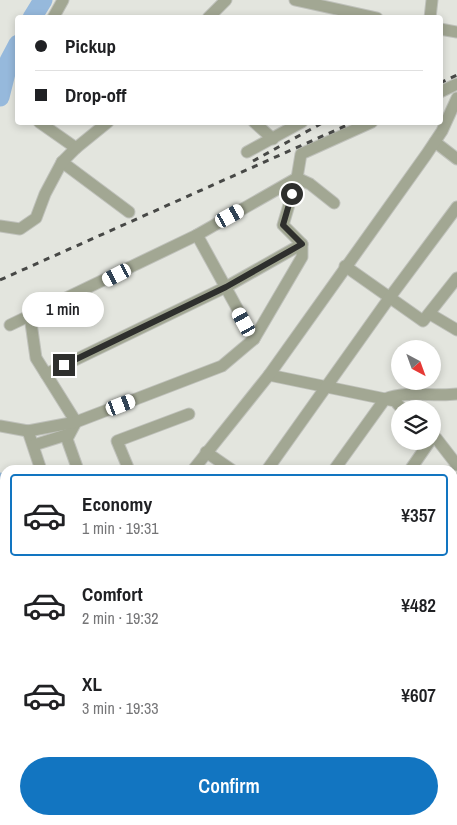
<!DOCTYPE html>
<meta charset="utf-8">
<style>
body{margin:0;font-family:"Archivo Narrow",sans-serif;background:#f6f6f6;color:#202124;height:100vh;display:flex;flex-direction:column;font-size:19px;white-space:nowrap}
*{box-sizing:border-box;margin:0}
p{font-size:16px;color:#757577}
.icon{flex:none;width:28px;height:28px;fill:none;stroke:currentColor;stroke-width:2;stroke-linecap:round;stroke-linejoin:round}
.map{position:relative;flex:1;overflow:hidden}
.side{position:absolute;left:0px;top:465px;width:458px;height:360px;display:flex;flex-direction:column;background:#fff;border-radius:15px 15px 0 0;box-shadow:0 2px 8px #0003}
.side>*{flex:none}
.top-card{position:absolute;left:15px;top:15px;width:428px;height:110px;border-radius:5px;box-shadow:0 2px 8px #0003;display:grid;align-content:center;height:110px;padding:0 20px;background:#fff}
.needle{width:32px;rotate:139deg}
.buttons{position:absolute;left:391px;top:340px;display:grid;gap:10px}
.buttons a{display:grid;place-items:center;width:50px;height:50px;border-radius:50%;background:#fff;box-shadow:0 2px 8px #0003;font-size:25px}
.end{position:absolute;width:22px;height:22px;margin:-11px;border:6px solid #2e2f2d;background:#fff;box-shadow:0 0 0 2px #fff}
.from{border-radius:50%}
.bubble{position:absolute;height:35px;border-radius:18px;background:#fff;box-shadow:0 2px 8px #0003;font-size:16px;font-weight:600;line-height:35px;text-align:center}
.car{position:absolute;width:15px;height:30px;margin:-15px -8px;border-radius:6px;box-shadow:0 0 4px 1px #0007;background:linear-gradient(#fff 24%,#345 0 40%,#fff 0 76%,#345 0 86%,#fff 0)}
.top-card b{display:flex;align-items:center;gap:18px;height:48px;font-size:19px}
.top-card b+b{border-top:1px solid #e0e0e0}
.top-card i{width:12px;height:12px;background:#202124}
ul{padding:9px 0 0;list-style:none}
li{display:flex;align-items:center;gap:15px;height:82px;margin:0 10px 8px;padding:0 10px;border:2px solid transparent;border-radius:5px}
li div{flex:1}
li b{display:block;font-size:19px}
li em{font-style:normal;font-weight:600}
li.current{border-color:#1275c1}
li>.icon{width:45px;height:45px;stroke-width:1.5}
.button{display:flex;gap:10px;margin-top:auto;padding:10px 20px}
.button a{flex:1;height:58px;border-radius:30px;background:#1275c1;color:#fff;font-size:20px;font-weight:600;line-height:58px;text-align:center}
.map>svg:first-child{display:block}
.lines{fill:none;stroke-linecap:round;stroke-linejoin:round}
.river{stroke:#96b9dc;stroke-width:19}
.street-casing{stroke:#bfc1bb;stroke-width:13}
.street{stroke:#a2a793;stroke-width:11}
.rail{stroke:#474846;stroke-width:3;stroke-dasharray:6 6;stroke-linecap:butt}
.route{stroke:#2e2f2d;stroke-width:6}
</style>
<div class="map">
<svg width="457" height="825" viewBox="0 0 457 825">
<rect width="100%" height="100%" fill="#e3e5de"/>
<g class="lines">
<g class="river">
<path d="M32,18L43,0"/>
<path d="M0,97L9,61L18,44"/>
<path d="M0,482V491"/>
</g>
<g class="street-casing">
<g id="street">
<path d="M295,0L377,18"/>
<path d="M53,18L63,0"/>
<path d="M208,18L226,0"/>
<path d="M430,18L432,0"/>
<path d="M440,29L457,32"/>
<path d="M440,92L457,84"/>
<path d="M39,122L76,148"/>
<path d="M254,122L273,139"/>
<path d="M435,142L457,159"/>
<path d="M247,152L302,122"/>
<path d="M62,162L129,212"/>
<path d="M0,226L20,229L36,218L45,194L62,162L76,148L108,122"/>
<path d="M197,235L254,339"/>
<path d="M345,266L423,321L457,278"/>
<path d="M430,314L457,330"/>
<path d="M30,316L36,358L76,422L67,439L78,470"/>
<path d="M10,325L197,235L297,178L310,184L334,203"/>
<path d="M46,374L226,287L302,244"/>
<path d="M269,375L395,401L402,409"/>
<path d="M0,426L28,431L76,422L222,366L254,339L302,257V244L283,225L297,178L301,154L372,122"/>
<path d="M28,431L41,470"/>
<path d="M432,438H436L457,465"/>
<path d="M34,445L69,434"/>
<path d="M206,452L232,470"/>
<path d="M129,470L117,441L189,414"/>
<path d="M193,470L269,375L426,155L442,131L457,98"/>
<path d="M267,470L390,297L457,207"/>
<path d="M334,470L385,399C406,390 433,397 457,394"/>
<path d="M410,470L430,441"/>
<path d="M452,483L457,479"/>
<path d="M0,633L5,623"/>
<path d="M0,734L5,736"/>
<path d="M31,825L37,820"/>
<path d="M247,825L248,820"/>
</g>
</g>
<use href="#street" class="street"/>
<g class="rail">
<path d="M440,83L457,75"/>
<path d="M253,161L324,122"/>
<path d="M0,280L354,122"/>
</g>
</g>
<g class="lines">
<path class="route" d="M64,365L226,287L302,244L283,225L292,194"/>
</g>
</svg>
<div class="buttons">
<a><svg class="needle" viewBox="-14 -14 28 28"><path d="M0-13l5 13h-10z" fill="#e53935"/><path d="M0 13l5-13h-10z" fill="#757577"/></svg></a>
<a><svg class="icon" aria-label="layers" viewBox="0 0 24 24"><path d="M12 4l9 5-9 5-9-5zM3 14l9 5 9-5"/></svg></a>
</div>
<i class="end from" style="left:292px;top:194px"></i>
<i class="end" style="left:64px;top:365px"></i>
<div class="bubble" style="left:22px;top:292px;width:82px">1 min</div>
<i class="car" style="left:230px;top:216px;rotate:61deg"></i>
<i class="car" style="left:117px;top:275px;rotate:243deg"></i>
<i class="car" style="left:244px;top:322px;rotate:331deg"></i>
<i class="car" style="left:121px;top:405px;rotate:69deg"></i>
<div class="top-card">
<b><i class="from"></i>Pickup</b>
<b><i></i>Drop-off</b>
</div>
<section class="side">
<ul>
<li class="current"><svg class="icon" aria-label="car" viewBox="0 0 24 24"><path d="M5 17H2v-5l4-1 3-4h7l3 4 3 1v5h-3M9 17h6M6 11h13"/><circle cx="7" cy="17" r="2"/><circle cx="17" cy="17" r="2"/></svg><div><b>Economy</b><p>1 min · 19:31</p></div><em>¥357</em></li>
<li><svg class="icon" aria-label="car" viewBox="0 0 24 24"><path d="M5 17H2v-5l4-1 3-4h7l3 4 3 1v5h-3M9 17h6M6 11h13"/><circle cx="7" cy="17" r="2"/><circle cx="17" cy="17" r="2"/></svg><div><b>Comfort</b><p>2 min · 19:32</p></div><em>¥482</em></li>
<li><svg class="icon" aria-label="car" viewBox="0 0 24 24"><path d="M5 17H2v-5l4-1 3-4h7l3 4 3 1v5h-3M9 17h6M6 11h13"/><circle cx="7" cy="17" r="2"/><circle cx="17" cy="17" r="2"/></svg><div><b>XL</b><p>3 min · 19:33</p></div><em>¥607</em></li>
</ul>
<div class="button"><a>Confirm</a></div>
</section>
</div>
